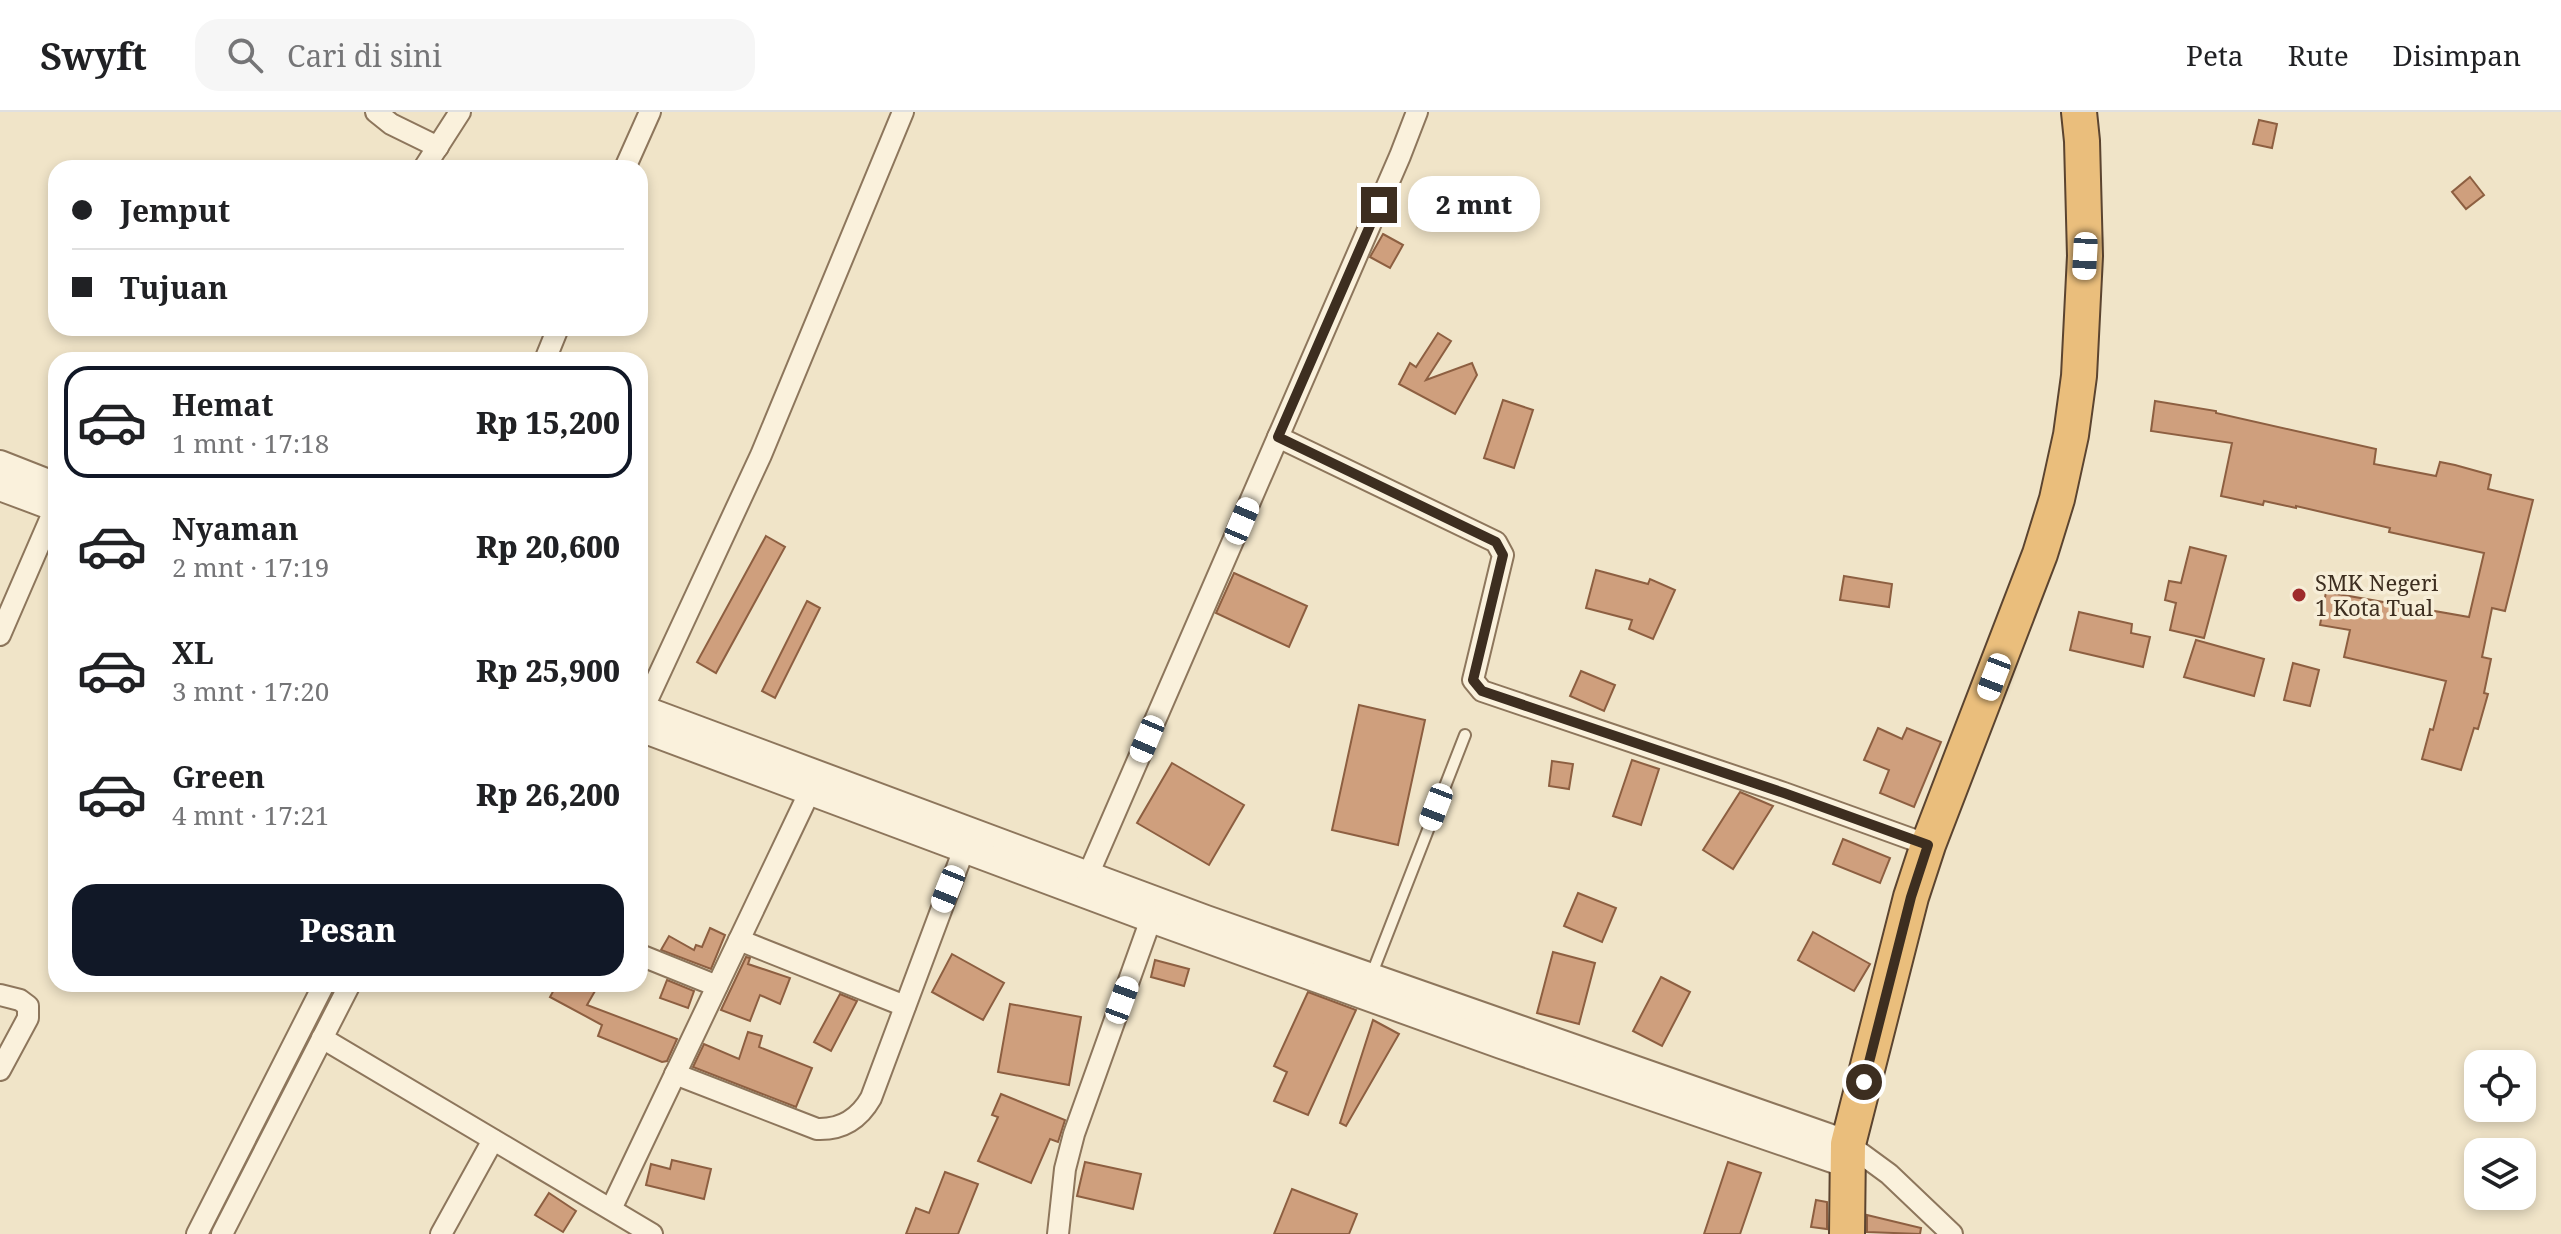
<!DOCTYPE html>
<html lang="id">
<meta charset="utf-8">
<style>
body{margin:0;font-family:"Noto Serif",serif;background:#f6f6f6;color:#202124;height:100vh;display:flex;flex-direction:column;font-size:30px;white-space:nowrap}
*{box-sizing:border-box;margin:0}
p{font-size:26px;color:#757577}
.icon{flex:none;width:44px;height:44px;fill:none;stroke:currentColor;stroke-width:2;stroke-linecap:round;stroke-linejoin:round}
.map{position:relative;flex:1;overflow:hidden}
.side{position:absolute;left:48px;top:240px;width:600px;height:640px;display:flex;flex-direction:column;background:#fff;border-radius:24px;box-shadow:0 4px 12px #0003}
.side>*{flex:none}
.guide{position:absolute;left:48px;top:48px;width:600px;height:176px;border-radius:24px;box-shadow:0 4px 12px #0003;display:grid;align-content:center;height:176px;padding:0 24px;background:#fff}
.fabs{position:absolute;left:2464px;top:938px;display:grid;gap:16px}
.fabs a{display:grid;place-items:center;width:72px;height:72px;border-radius:16px;background:#fff;box-shadow:0 4px 12px #0003;font-size:40px}
.end{position:absolute;width:36px;height:36px;margin:-18px;border:10px solid #3d2e20;background:#fff;box-shadow:0 0 0 4px #fff}
.from{border-radius:50%}
.bubble{position:absolute;height:56px;border-radius:24px;background:#fff;box-shadow:0 4px 12px #0003;font-size:26px;font-weight:800;line-height:56px;text-align:center}
.car{position:absolute;width:24px;height:48px;margin:-24px -12px;border-radius:10px;box-shadow:0 0 6px 2px #0007;background:linear-gradient(#fff 24%,#345 0 40%,#fff 0 76%,#345 0 86%,#fff 0)}
.guide b{display:flex;align-items:center;gap:28px;height:76px;font-size:30px}
.guide b+b{border-top:2px solid #e0e0e0}
.guide i{width:20px;height:20px;background:#202124}
ul{padding:14px 0 0;list-style:none}
li{display:flex;align-items:center;gap:24px;height:112px;margin:0 16px 12px;padding:0 8px;border:4px solid transparent;border-radius:24px}
li div{flex:1}
li b{display:block;font-size:30px}
li em{font-style:normal;font-weight:800}
li.selected{border-color:#111827}
li>.icon{width:72px;height:72px;stroke-width:1.5}
.primary-button{display:flex;gap:16px;margin-top:auto;padding:16px 24px}
.primary-button a{flex:1;height:92px;border-radius:24px;background:#111827;color:#fff;font-size:32px;font-weight:800;line-height:92px;text-align:center}
header{display:flex;align-items:center;gap:48px;box-sizing:border-box;height:112px;padding:0 40px;background:#fff;border-bottom:2px solid #e0e0e0}
header strong{font-size:38px}
nav{display:flex;gap:44px;margin-inline-start:auto;font-size:28px}
.search{width:560px;height:72px;background:#f6f6f6;display:flex;align-items:center;gap:20px;box-sizing:border-box;padding:0 28px;border-radius:24px;color:#757577;font-size:30px}
.map>svg:first-child{display:block}
.building{fill:#cf9f7d;stroke:#8d5f41;stroke-width:2}
.lines{fill:none;stroke-linecap:round;stroke-linejoin:round}
.service-casing{stroke:#8d765c;stroke-width:14}
.minor-casing{stroke:#8d765c;stroke-width:24}
.tertiary-casing{stroke:#8d765c;stroke-width:30}
.trunk-casing{stroke:#5b4430;stroke-width:38}
.service{stroke:#faf1dc;stroke-width:10}
.minor{stroke:#faf1dc;stroke-width:20}
.tertiary{stroke:#faf1dc;stroke-width:26}
.trunk{stroke:#eabe7c;stroke-width:34}
.route{stroke:#3d2e20;stroke-width:10}
.poi-dot{fill:#9e2a2b;stroke:#f7eed8;stroke-width:3}
.labels{text-anchor:middle;dominant-baseline:central;stroke-width:7;stroke-linejoin:round;paint-order:stroke}
.poi-label{font-size:22px;fill:#3d2e20;stroke:#f7eed8;text-anchor:start}
</style>
<header>
<strong>Swyft</strong>
<div class="search"><svg class="icon" aria-label="search" viewBox="0 0 24 24"><circle cx="10" cy="10" r="6"/><path d="M15 15l6 6"/></svg>Cari di sini</div>
<nav><a>Peta</a><a>Rute</a><a>Disimpan</a></nav>
</header>
<div class="map">
<svg width="2561" height="1122" viewBox="0 0 2561 1122">
<rect width="100%" height="100%" fill="#f0e4c8"/>
<g class="building">
<path d="M2259,8L2277,12L2272,36L2253,32Z"/>
<path d="M2470,65L2484,83L2466,97L2452,80Z"/>
<path d="M1383,122L1403,133L1390,156L1370,145Z"/>
<path d="M1438,221L1451,229L1426,268L1472,251L1477,263L1455,302L1399,272L1410,251L1416,255Z"/>
<path d="M1503,288L1533,298L1514,356L1484,346Z"/>
<path d="M2155,289L2216,299V301L2376,337L2374,352L2436,364L2440,350L2455,353L2491,363L2488,377L2533,388L2505,499L2492,496L2482,545L2491,547L2484,581L2488,582L2478,617L2474,616L2461,658L2422,647L2430,617L2433,618L2446,569L2344,545L2350,518L2320,513L2326,480L2469,505L2484,441L2389,420L2390,416L2296,394V396L2264,389L2263,393L2221,384L2232,331L2151,319Z"/>
<path d="M766,424L785,435L716,561L697,550Z"/>
<path d="M2190,435L2226,444L2204,526L2170,518L2176,491L2165,488L2169,469L2181,471Z"/>
<path d="M1596,458L1648,472L1650,467L1675,478L1653,527L1629,517L1632,508L1586,496Z"/>
<path d="M1234,461L1307,494L1289,535L1216,501Z"/>
<path d="M1844,464L1892,472L1889,495L1840,488Z"/>
<path d="M807,489L820,496L775,586L762,579Z"/>
<path d="M2079,500L2132,512L2131,521L2150,525L2143,555L2070,538Z"/>
<path d="M2196,528L2264,547L2254,584L2184,565Z"/>
<path d="M2293,551L2319,558L2310,594L2284,588Z"/>
<path d="M1581,559L1615,573L1604,599L1570,584Z"/>
<path d="M1359,593L1425,608L1398,733L1332,718Z"/>
<path d="M1878,616L1902,627L1907,616L1941,630L1914,695L1880,681L1889,658L1864,648Z"/>
<path d="M1632,648L1659,657L1641,713L1613,704Z"/>
<path d="M1552,649L1573,652L1569,677L1549,674Z"/>
<path d="M1172,651L1244,693L1209,753L1137,711Z"/>
<path d="M1740,680L1773,694L1733,757L1703,738Z"/>
<path d="M1843,727L1890,746L1880,771L1833,752Z"/>
<path d="M1578,781L1616,796L1602,830L1564,814Z"/>
<path d="M710,816L725,823L711,857L661,838L669,824L694,838L696,833L702,835Z"/>
<path d="M1813,820L1870,852L1854,879L1798,848Z"/>
<path d="M1553,840L1595,851L1579,912L1537,901Z"/>
<path d="M952,842L1004,871L983,908L932,880Z"/>
<path d="M746,845L750,846L748,852L790,866L780,892L760,883L750,909L721,898Z"/>
<path d="M1155,848L1189,857L1184,874L1151,865Z"/>
<path d="M1661,865L1690,880L1662,934L1633,919Z"/>
<path d="M667,868L694,879L688,896L660,886Z"/>
<path d="M557,872H599L587,893L677,927L667,949L662,950L598,924L602,913L550,885Z"/>
<path d="M1308,880L1356,898L1308,1003L1274,989L1287,960L1274,954Z"/>
<path d="M840,882L857,889L831,939L814,930Z"/>
<path d="M1010,892L1081,905L1069,973L998,960Z"/>
<path d="M1373,908L1399,922L1346,1014L1340,1011Z"/>
<path d="M748,920L762,924L759,935L812,956L796,995L693,955L704,932L739,947Z"/>
<path d="M1001,982L1065,1008L1058,1030L1050,1027L1031,1071L978,1049L998,1005L992,1003Z"/>
<path d="M672,1048L711,1057L704,1087L646,1073L651,1052L670,1057Z"/>
<path d="M1085,1050L1141,1062L1133,1097L1077,1084Z"/>
<path d="M1728,1050L1761,1061L1740,1122H1704Z"/>
<path d="M945,1060L978,1072L958,1122H906L916,1096L929,1101Z"/>
<path d="M1292,1077L1357,1102L1349,1122H1274Z"/>
<path d="M549,1081L576,1099L563,1120L535,1103Z"/>
<path d="M1816,1088L1827,1090V1117L1811,1115Z"/>
<path d="M1867,1103L1921,1116L1920,1122L1867,1120Z"/>
</g>
<g class="lines">
<g class="service-casing">
<path id="service" d="M1371,864L1465,623"/>
</g>
<g class="minor-casing">
<g id="minor">
<path d="M376,0L391,12L438,35"/>
<path d="M424,56L460,0"/>
<path d="M625,56L650,0"/>
<path d="M545,248L558,216"/>
<path d="M1278,325L1496,430L1503,443L1473,568L1482,579L1784,681L1928,733"/>
<path d="M0,523L55,396"/>
<path d="M643,597L761,343L903,0"/>
<path d="M1088,763L1400,44L1417,0"/>
<path d="M739,828L905,894"/>
<path d="M640,843L717,874"/>
<path d="M0,883L20,888L28,894V906L0,958"/>
<path d="M322,926L652,1122"/>
<path d="M675,962L817,1017C841,1018 859,1007 871,986L964,737"/>
<path d="M1848,1032L1889,1062L1952,1122"/>
<path d="M611,1097L810,679"/>
<path d="M197,1122L324,872"/>
<path d="M222,1122L350,872"/>
<path d="M441,1122L493,1028"/>
<path d="M1058,1122L1065,1057L1074,1022L1151,807"/>
</g>
</g>
<g class="tertiary-casing">
<g id="tertiary">
<path d="M0,352L56,374"/>
<path d="M0,375L56,396"/>
<path d="M640,596L1206,807L1848,1032"/>
<path d="M640,616L1151,807L1501,933L1850,1053"/>
</g>
</g>
<g class="trunk-casing">
<path id="trunk" d="M1847,1122L1848,1032L1911,785L1928,733L2040,442L2057,387L2071,323L2079,264L2085,144L2082,29L2079,0"/>
</g>
<use href="#service" class="service"/>
<use href="#minor" class="minor"/>
<use href="#tertiary" class="tertiary"/>
<use href="#trunk" class="trunk"/>
</g>
<g class="lines">
<path class="route" d="M1379,93L1278,325L1496,430L1503,443L1473,568L1482,579L1784,681L1928,733L1911,785L1864,970"/>
</g>
<circle class="poi-dot" cx="2299" cy="483" r="8"/>
<g class="labels">
<g class="poi-label">
<text x="2315" y="470">SMK Negeri<tspan x="2315" dy="25">1 Kota Tual</tspan></text>
</g>
</g>
</svg>
<div class="fabs">
<a><svg class="icon" aria-label="locate" viewBox="0 0 24 24"><circle cx="12" cy="12" r="6"/><path d="M12 2v4M12 18v4M2 12h4M18 12h4"/></svg></a>
<a><svg class="icon" aria-label="layers" viewBox="0 0 24 24"><path d="M12 4l9 5-9 5-9-5zM3 14l9 5 9-5"/></svg></a>
</div>
<i class="end from" style="left:1864px;top:970px"></i>
<i class="end" style="left:1379px;top:93px"></i>
<div class="bubble" style="left:1408px;top:64px;width:132px">2 mnt</div>
<i class="car" style="left:2085px;top:144px;rotate:183deg"></i>
<i class="car" style="left:1242px;top:409px;rotate:23deg"></i>
<i class="car" style="left:1994px;top:565px;rotate:201deg"></i>
<i class="car" style="left:1147px;top:627px;rotate:203deg"></i>
<i class="car" style="left:1436px;top:695px;rotate:201deg"></i>
<i class="car" style="left:948px;top:777px;rotate:202deg"></i>
<i class="car" style="left:1122px;top:888px;rotate:20deg"></i>
<div class="guide">
<b><i class="from"></i>Jemput</b>
<b><i></i>Tujuan</b>
</div>
<section class="side">
<ul>
<li class="selected"><svg class="icon" aria-label="car" viewBox="0 0 24 24"><path d="M5 17H2v-5l4-1 3-4h7l3 4 3 1v5h-3M9 17h6M6 11h13"/><circle cx="7" cy="17" r="2"/><circle cx="17" cy="17" r="2"/></svg><div><b>Hemat</b><p>1 mnt · 17:18</p></div><em>Rp 15,200</em></li>
<li><svg class="icon" aria-label="car" viewBox="0 0 24 24"><path d="M5 17H2v-5l4-1 3-4h7l3 4 3 1v5h-3M9 17h6M6 11h13"/><circle cx="7" cy="17" r="2"/><circle cx="17" cy="17" r="2"/></svg><div><b>Nyaman</b><p>2 mnt · 17:19</p></div><em>Rp 20,600</em></li>
<li><svg class="icon" aria-label="car" viewBox="0 0 24 24"><path d="M5 17H2v-5l4-1 3-4h7l3 4 3 1v5h-3M9 17h6M6 11h13"/><circle cx="7" cy="17" r="2"/><circle cx="17" cy="17" r="2"/></svg><div><b>XL</b><p>3 mnt · 17:20</p></div><em>Rp 25,900</em></li>
<li><svg class="icon" aria-label="car" viewBox="0 0 24 24"><path d="M5 17H2v-5l4-1 3-4h7l3 4 3 1v5h-3M9 17h6M6 11h13"/><circle cx="7" cy="17" r="2"/><circle cx="17" cy="17" r="2"/></svg><div><b>Green</b><p>4 mnt · 17:21</p></div><em>Rp 26,200</em></li>
</ul>
<div class="primary-button"><a>Pesan</a></div>
</section>
</div>
